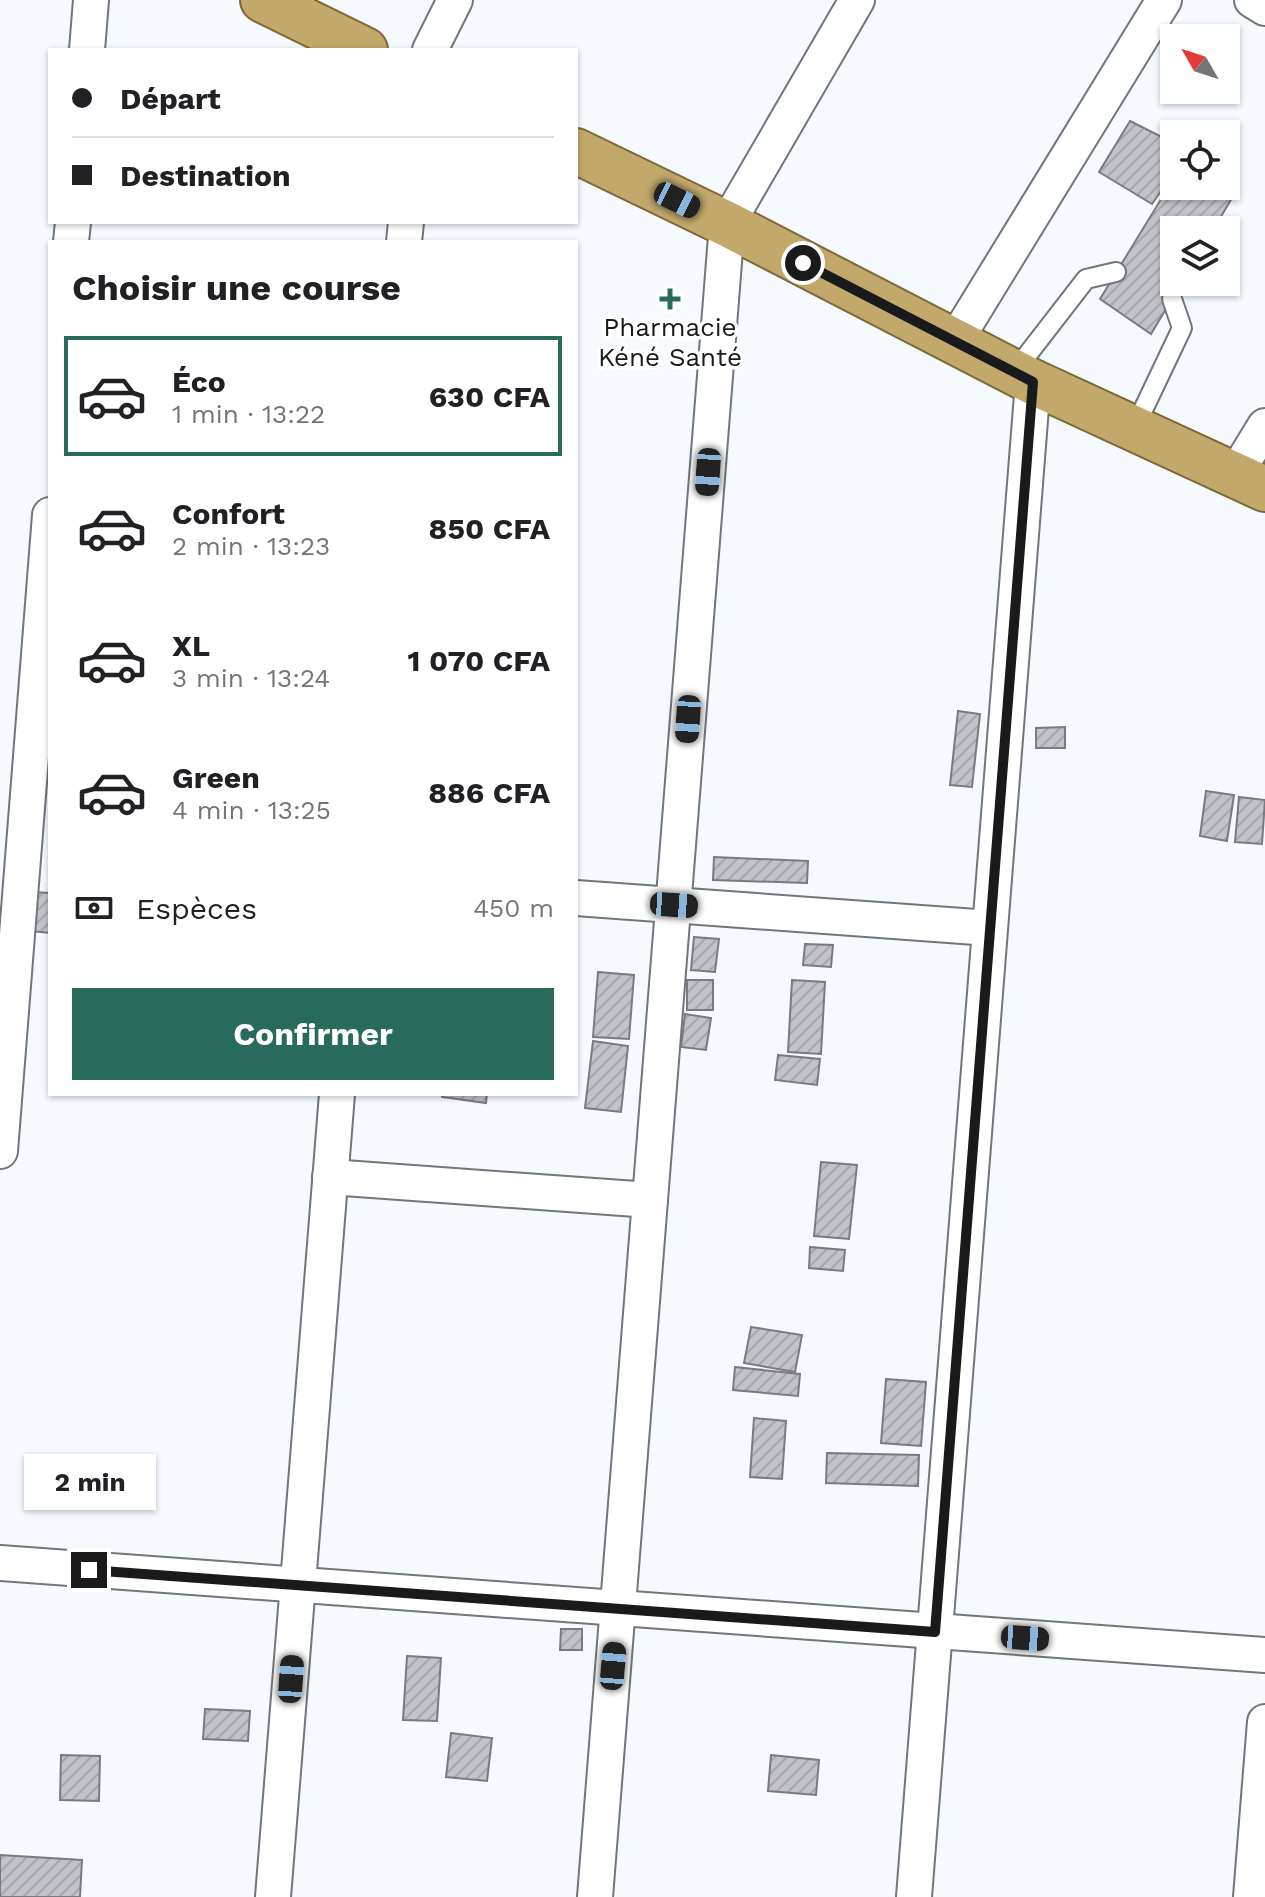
<!DOCTYPE html>
<html lang="fr">
<meta charset="utf-8">
<style>
body{margin:0;font-family:"Work Sans",sans-serif;background:#f2f2f2;color:#202124;height:100vh;display:flex;flex-direction:column;font-size:30px;white-space:nowrap}
*{box-sizing:border-box;margin:0}
p{font-size:26px;color:#757577}
.icon{flex:none;width:44px;height:44px;fill:none;stroke:currentColor;stroke-width:2;stroke-linecap:round;stroke-linejoin:round}
.map{position:relative;flex:1;overflow:hidden}
.drawer{position:absolute;left:48px;top:240px;width:530px;height:856px;display:flex;flex-direction:column;background:#fff;border-radius:0px;box-shadow:0 2px 6px #0004}
.drawer>*{flex:none}
.hud{position:absolute;left:48px;top:48px;width:530px;height:176px;border-radius:0px;box-shadow:0 2px 6px #0004;display:grid;align-content:center;height:176px;padding:0 24px;background:#fff}
.needle{width:52px;rotate:309deg}
.fabs{position:absolute;left:1160px;top:24px;display:grid;gap:16px}
.fabs a{display:grid;place-items:center;width:80px;height:80px;border-radius:0px;background:#fff;box-shadow:0 2px 6px #0004;font-size:40px}
.end{position:absolute;width:36px;height:36px;margin:-18px;border:10px solid #181a1c;background:#fff;box-shadow:0 0 0 4px #fff}
.from{border-radius:50%}
.bubble{position:absolute;height:56px;border-radius:0px;background:#fff;box-shadow:0 2px 6px #0004;font-size:26px;font-weight:700;line-height:56px;text-align:center}
.car{position:absolute;width:24px;height:48px;margin:-24px -12px;border-radius:10px;box-shadow:0 0 6px 2px #0007;background:linear-gradient(#222 24%,#8ab4d8 0 40%,#222 0 76%,#8ab4d8 0 86%,#222 0)}
.hud b{display:flex;align-items:center;gap:28px;height:76px;font-size:30px}
.hud b+b{border-top:2px solid #e0e0e0}
.hud i{width:20px;height:20px;background:#202124}
ul{padding:0;list-style:none}
li{display:flex;align-items:center;gap:24px;height:120px;margin:0 16px 12px;padding:0 8px;border:4px solid transparent;border-radius:0px}
li div{flex:1}
li b{display:block;font-size:30px}
li em{font-style:normal;font-weight:700}
li.current{border-color:#286b5c}
li>.icon{width:72px;height:72px;stroke-width:1.5}
h2{padding:0 24px;font-size:36px;line-height:96px}
.pay{display:flex;align-items:center;gap:20px;height:88px;padding:0 24px;font-size:30px}
.pay p{margin-inline-start:auto}
.primary-button{display:flex;gap:16px;margin-top:auto;padding:16px 24px}
.primary-button a{flex:1;height:92px;border-radius:0px;background:#286b5c;color:#fff;font-size:32px;font-weight:700;line-height:92px;text-align:center}
.map>svg:first-child{display:block}
.building{fill:url(#building-hatch);stroke:#7b7a81;stroke-width:2}
.lines{fill:none;stroke-linecap:round;stroke-linejoin:round}
.service-casing{stroke:#70767c;stroke-width:22}
.minor-casing{stroke:#70767c;stroke-width:38}
.trunk-casing{stroke:#7d6937;stroke-width:48}
.service{stroke:#fff;stroke-width:18}
.minor{stroke:#fff;stroke-width:34}
.trunk{stroke:#c3a86b;stroke-width:44}
.route{stroke:#181a1c;stroke-width:10}
.poi-dot{fill:#286b5c;stroke:#fff;stroke-width:3}
.labels{text-anchor:middle;dominant-baseline:central;stroke-width:7;stroke-linejoin:round;paint-order:stroke}
.poi-label{font-size:26px;fill:#181a1c;stroke:#fff}
</style>
<div class="map">
<svg width="1265" height="1897" viewBox="0 0 1265 1897">
<defs>
<pattern id="building-hatch" width="6" height="6" patternUnits="userSpaceOnUse" patternTransform="scale(2)"><rect width="6" height="6" fill="#c2c2ca"/><path d="M-1 1l2-2M0 6l6-6M5 7l2-2" fill="none" stroke="#a6a6ad"/></pattern>
</defs>
<rect width="100%" height="100%" fill="#f6fafe"/>
<g class="building">
<path d="M1130,121L1174,143V172L1152,204L1099,172Z"/>
<path d="M1174,178V186H1220L1235,193L1213,230H1174V282H1182L1151,334L1100,299Z"/>
<path d="M958,711L980,714L972,787L950,785Z"/>
<path d="M1065,727V748H1036V728Z"/>
<path d="M1206,791L1234,795L1227,841L1200,836Z"/>
<path d="M1239,797L1265,800L1262,844L1235,842Z"/>
<path d="M714,857L808,861L807,883L713,880Z"/>
<path d="M33,892L50,893V933L31,931Z"/>
<path d="M694,937L719,939L715,972L691,970Z"/>
<path d="M805,944L833,945L831,967L803,965Z"/>
<path d="M598,972L634,975L629,1039L593,1037Z"/>
<rect x="687" y="980" width="26" height="30"/>
<path d="M792,980L825,982L821,1054L788,1052Z"/>
<path d="M685,1014L711,1018L706,1050L681,1047Z"/>
<path d="M593,1041L628,1046L621,1112L585,1108Z"/>
<path d="M778,1055L820,1059L817,1085L775,1080Z"/>
<path d="M442,1094H487L486,1103L442,1097Z"/>
<path d="M821,1162L857,1165L849,1239L814,1236Z"/>
<path d="M810,1247L845,1250L843,1271L809,1268Z"/>
<path d="M751,1327L802,1335L795,1372L744,1363Z"/>
<path d="M735,1367L800,1374L798,1396L733,1390Z"/>
<path d="M886,1379L926,1382L921,1446L881,1443Z"/>
<path d="M754,1418L786,1421L782,1479L750,1477Z"/>
<path d="M827,1453L919,1455L918,1486L826,1483Z"/>
<path d="M561,1629H582V1650H560Z"/>
<path d="M407,1656L441,1658L437,1721L403,1720Z"/>
<path d="M205,1709L250,1711L248,1741L203,1739Z"/>
<path d="M451,1733L492,1738L487,1781L446,1777Z"/>
<path d="M61,1755L100,1756L99,1801L60,1800Z"/>
<path d="M771,1755L819,1760L816,1795L768,1791Z"/>
<path d="M0,1855L82,1860L80,1897H0Z"/>
</g>
<g class="lines">
<g class="service-casing">
<g id="service">
<path d="M1014,372L1086,279L1116,272"/>
<path d="M1134,429L1182,328L1172,299"/>
</g>
</g>
<g class="minor-casing">
<g id="minor">
<path d="M1252,0L1265,8"/>
<path d="M87,50L91,0"/>
<path d="M430,50L455,0"/>
<path d="M71,242L73,222"/>
<path d="M404,242L406,222"/>
<path d="M955,341L1164,0"/>
<path d="M1235,475L1265,426"/>
<path d="M576,898L990,928"/>
<path d="M0,1151L50,515"/>
<path d="M330,1177L650,1200"/>
<path d="M0,1563L1265,1655"/>
<path d="M273,1897L337,1094"/>
<path d="M595,1897L727,224L857,0"/>
<path d="M914,1897L1033,382"/>
<path d="M1251,1897L1265,1722"/>
</g>
</g>
<g class="trunk-casing">
<g id="trunk">
<path d="M263,0L365,50"/>
<path d="M576,151L727,224L1033,382L1265,489"/>
</g>
</g>
<use href="#service" class="service"/>
<use href="#minor" class="minor"/>
<use href="#trunk" class="trunk"/>
</g>
<g class="lines">
<path class="route" d="M89,1570L935,1632L1033,382L803,263"/>
</g>
<path class="poi-dot" d="M666 287h8v8h8v8h-8v8h-8v-8h-8v-8h8z"/>
<g class="labels">
<g class="poi-label">
<text x="670" y="327">Pharmacie<tspan x="670" dy="30">Kéné Santé</tspan></text>
</g>
</g>
</svg>
<div class="fabs">
<a><svg class="needle" viewBox="-14 -14 28 28"><path d="M0-13l5 13h-10z" fill="#e53935"/><path d="M0 13l5-13h-10z" fill="#757577"/></svg></a>
<a><svg class="icon" aria-label="locate" viewBox="0 0 24 24"><circle cx="12" cy="12" r="6"/><path d="M12 2v4M12 18v4M2 12h4M18 12h4"/></svg></a>
<a><svg class="icon" aria-label="layers" viewBox="0 0 24 24"><path d="M12 4l9 5-9 5-9-5zM3 14l9 5 9-5"/></svg></a>
</div>
<i class="end from" style="left:803px;top:263px"></i>
<i class="end" style="left:89px;top:1570px"></i>
<div class="bubble" style="left:24px;top:1454px;width:132px">2 min</div>
<i class="car" style="left:677px;top:200px;rotate:116deg"></i>
<i class="car" style="left:708px;top:472px;rotate:184deg"></i>
<i class="car" style="left:688px;top:719px;rotate:184deg"></i>
<i class="car" style="left:674px;top:905px;rotate:94deg"></i>
<i class="car" style="left:1025px;top:1638px;rotate:94deg"></i>
<i class="car" style="left:613px;top:1666px;rotate:5deg"></i>
<i class="car" style="left:291px;top:1679px;rotate:4deg"></i>
<div class="hud">
<b><i class="from"></i>Départ</b>
<b><i></i>Destination</b>
</div>
<section class="drawer">
<h2>Choisir une course</h2>
<ul>
<li class="current"><svg class="icon" aria-label="car" viewBox="0 0 24 24"><path d="M5 17H2v-5l4-1 3-4h7l3 4 3 1v5h-3M9 17h6M6 11h13"/><circle cx="7" cy="17" r="2"/><circle cx="17" cy="17" r="2"/></svg><div><b>Éco</b><p>1 min · 13:22</p></div><em>630 CFA</em></li>
<li><svg class="icon" aria-label="car" viewBox="0 0 24 24"><path d="M5 17H2v-5l4-1 3-4h7l3 4 3 1v5h-3M9 17h6M6 11h13"/><circle cx="7" cy="17" r="2"/><circle cx="17" cy="17" r="2"/></svg><div><b>Confort</b><p>2 min · 13:23</p></div><em>850 CFA</em></li>
<li><svg class="icon" aria-label="car" viewBox="0 0 24 24"><path d="M5 17H2v-5l4-1 3-4h7l3 4 3 1v5h-3M9 17h6M6 11h13"/><circle cx="7" cy="17" r="2"/><circle cx="17" cy="17" r="2"/></svg><div><b>XL</b><p>3 min · 13:24</p></div><em>1 070 CFA</em></li>
<li><svg class="icon" aria-label="car" viewBox="0 0 24 24"><path d="M5 17H2v-5l4-1 3-4h7l3 4 3 1v5h-3M9 17h6M6 11h13"/><circle cx="7" cy="17" r="2"/><circle cx="17" cy="17" r="2"/></svg><div><b>Green</b><p>4 min · 13:25</p></div><em>886 CFA</em></li>
</ul>
<div class="pay"><svg class="icon" aria-label="cash" viewBox="0 0 24 24"><path d="M3 7h18v10H3z"/><circle cx="12" cy="12" r="2"/></svg>Espèces<p>450 m</p></div>
<div class="primary-button"><a>Confirmer</a></div>
</section>
</div>
